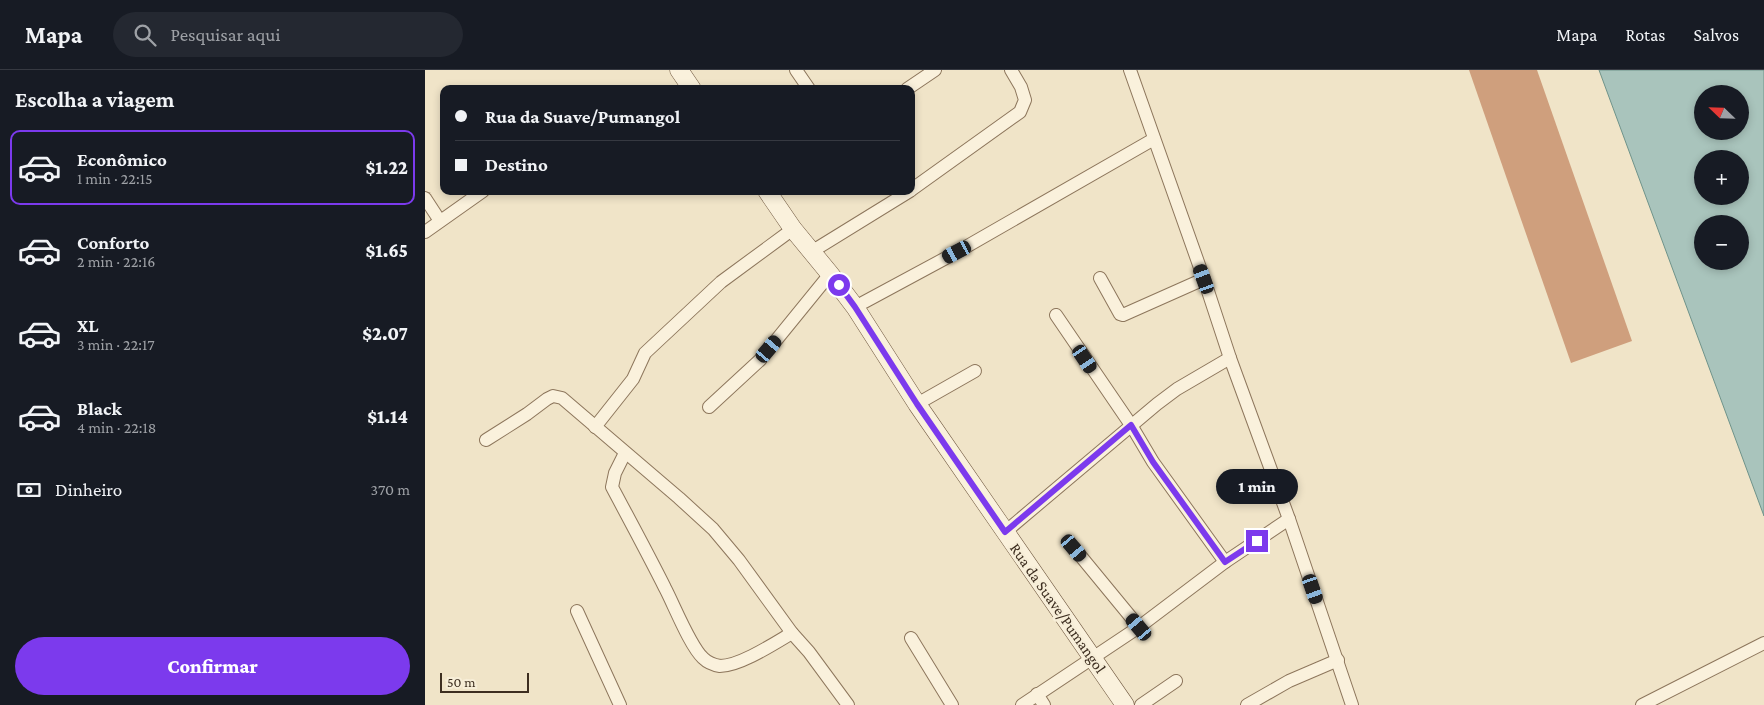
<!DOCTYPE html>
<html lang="pt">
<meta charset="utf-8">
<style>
body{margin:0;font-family:"Crimson Pro",serif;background:#242831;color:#f1f3f6;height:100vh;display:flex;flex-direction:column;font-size:19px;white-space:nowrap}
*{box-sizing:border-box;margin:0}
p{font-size:16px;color:#9ea1a6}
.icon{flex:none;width:28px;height:28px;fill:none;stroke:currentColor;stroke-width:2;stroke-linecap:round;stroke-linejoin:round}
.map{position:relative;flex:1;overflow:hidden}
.side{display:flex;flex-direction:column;background:#171b24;width:425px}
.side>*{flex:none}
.guide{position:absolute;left:15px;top:15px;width:475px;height:110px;border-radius:10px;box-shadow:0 2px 8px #0003;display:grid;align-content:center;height:110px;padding:0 15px;background:#171b24}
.needle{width:32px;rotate:293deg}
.fabs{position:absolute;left:1269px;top:15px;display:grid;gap:10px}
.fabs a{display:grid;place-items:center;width:55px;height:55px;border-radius:50%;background:#171b24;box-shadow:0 2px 8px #0003;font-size:25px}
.scale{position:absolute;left:15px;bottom:12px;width:89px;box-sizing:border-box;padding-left:5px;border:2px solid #3d2e20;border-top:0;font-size:14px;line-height:18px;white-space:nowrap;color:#3d2e20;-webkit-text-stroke:4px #f7eed8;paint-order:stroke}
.end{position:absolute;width:22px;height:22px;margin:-11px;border:6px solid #7c3aed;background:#fff;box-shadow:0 0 0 2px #fff}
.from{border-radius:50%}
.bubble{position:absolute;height:35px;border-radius:18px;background:#171b24;box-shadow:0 2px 8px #0003;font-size:16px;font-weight:800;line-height:35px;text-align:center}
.car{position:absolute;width:15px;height:30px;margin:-15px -8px;border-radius:6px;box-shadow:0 0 4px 1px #0007;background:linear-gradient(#222 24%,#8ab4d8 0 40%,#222 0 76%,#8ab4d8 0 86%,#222 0)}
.guide b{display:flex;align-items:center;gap:18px;height:48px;font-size:19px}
.guide b+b{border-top:1px solid #363941}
.guide i{width:12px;height:12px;background:#f1f3f6}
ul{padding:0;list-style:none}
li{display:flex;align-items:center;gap:15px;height:75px;margin:0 10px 8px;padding:0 5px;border:2px solid transparent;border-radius:10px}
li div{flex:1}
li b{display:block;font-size:19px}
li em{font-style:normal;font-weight:800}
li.current{border-color:#7c3aed}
li>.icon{width:45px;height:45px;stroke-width:1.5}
h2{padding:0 15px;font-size:22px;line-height:60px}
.pay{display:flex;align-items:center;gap:12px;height:55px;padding:0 15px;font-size:19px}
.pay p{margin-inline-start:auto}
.action{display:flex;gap:10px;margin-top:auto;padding:10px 15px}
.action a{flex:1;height:58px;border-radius:30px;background:#7c3aed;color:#fff;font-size:20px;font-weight:800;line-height:58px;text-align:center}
header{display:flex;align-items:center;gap:30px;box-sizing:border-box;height:70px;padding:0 25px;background:#171b24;border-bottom:1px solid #363941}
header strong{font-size:24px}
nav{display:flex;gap:28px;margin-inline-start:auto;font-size:18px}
.search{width:350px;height:45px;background:#242831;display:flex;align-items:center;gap:12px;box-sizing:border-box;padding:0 18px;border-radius:28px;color:#9ea1a6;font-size:19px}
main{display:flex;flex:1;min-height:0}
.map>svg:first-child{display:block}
.water{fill:#a9c4bc;stroke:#6f938a;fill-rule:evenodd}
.building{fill:#cf9f7d}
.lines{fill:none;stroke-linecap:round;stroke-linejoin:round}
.street-casing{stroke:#8d765c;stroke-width:14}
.secondary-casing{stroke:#6f573f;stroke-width:19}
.street{stroke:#faf1dc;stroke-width:12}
.secondary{stroke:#faf1dc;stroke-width:18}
.route{stroke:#7c3aed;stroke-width:6}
.labels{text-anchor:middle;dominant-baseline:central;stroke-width:5;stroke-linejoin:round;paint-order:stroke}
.street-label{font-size:16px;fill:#3d2e20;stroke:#f7eed8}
</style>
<header>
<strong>Mapa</strong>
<div class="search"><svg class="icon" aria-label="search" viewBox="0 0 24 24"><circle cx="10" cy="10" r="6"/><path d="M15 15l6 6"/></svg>Pesquisar aqui</div>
<nav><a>Mapa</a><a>Rotas</a><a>Salvos</a></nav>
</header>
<main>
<section class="side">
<h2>Escolha a viagem</h2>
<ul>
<li class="current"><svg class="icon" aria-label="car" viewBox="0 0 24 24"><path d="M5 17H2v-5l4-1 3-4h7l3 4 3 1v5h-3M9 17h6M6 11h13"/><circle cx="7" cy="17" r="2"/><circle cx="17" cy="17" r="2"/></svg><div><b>Econômico</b><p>1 min · 22:15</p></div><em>$1.22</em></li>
<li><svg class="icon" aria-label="car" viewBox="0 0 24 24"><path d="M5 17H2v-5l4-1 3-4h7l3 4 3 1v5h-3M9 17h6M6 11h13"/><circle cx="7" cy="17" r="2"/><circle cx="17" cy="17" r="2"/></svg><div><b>Conforto</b><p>2 min · 22:16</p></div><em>$1.65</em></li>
<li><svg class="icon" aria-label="car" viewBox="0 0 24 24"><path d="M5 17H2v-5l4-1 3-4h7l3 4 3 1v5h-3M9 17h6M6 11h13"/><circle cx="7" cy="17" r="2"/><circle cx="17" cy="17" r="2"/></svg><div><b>XL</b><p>3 min · 22:17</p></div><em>$2.07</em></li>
<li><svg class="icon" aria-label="car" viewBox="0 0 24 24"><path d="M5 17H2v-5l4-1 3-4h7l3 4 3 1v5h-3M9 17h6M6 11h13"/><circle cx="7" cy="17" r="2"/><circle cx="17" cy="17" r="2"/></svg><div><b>Black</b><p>4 min · 22:18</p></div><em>$1.14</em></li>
</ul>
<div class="pay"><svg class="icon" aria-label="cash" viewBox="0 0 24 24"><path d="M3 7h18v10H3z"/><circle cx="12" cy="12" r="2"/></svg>Dinheiro<p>370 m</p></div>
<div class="action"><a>Confirmar</a></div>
</section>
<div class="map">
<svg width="1339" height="635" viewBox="0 0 1339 635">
<rect width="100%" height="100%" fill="#f0e4c8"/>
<path class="water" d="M1174,0H1339V446ZM1278,24H1315V61H1278ZM1278,89H1315V126H1278ZM1278,154H1315V191H1278Z"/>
<path class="building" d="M1044,0H1112L1207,271L1146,293Z"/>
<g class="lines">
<g class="street-casing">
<g id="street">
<path d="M371,0L384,19"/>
<path d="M705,0L779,209L805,288L864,449L927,635"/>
<path d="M482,19L510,0"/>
<path d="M486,120L595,42L600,30L596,17L586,0"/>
<path d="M0,128L15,151"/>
<path d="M0,162L58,121"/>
<path d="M386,182L485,121"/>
<path d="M675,208L695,244L698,245L779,209"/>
<path d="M430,237L532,182L729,69"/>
<path d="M631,245L706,355L728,392L800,492"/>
<path d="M492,334L550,301"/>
<path d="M284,337L335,290L405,204"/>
<path d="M170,357L208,309L220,283L296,212L368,159"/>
<path d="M61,370L102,344L122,329L128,326L137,328L254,428L288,459L314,490L367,563L384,582L423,635"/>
<path d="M200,383L190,403L187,417C205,451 223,484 240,518C249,535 265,576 278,588C282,592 289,595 295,596C315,596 350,573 367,563"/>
<path d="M580,462L732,334L752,319L805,288"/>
<path d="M649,478L714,557"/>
<path d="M152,541L195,635"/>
<path d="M486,568L527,635"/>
<path d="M612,624L619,635"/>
<path d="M597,635L714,557L800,492L864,449"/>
<path d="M716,635L751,611"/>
<path d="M822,635L864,611L913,590"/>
<path d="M1217,635L1339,573"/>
</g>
</g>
<g class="secondary-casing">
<g id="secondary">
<path d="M254,0L267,19"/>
<path d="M342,121L368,159L405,204L430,237L492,334L700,635"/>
</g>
</g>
<use href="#street" class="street"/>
<use href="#secondary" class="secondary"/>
</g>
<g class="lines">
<path class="route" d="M414,215L430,237L492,334L580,462L706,355L728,392L800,492L832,471"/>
</g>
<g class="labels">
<g class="street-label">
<text transform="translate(633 538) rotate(55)">Rua da Suave/Pumangol</text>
</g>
</g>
</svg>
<div class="fabs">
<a><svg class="needle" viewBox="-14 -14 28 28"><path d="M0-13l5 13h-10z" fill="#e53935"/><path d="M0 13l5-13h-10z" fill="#9ea1a6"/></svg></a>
<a>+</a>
<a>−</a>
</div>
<div class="scale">50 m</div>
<i class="end from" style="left:414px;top:215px"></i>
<i class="end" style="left:832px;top:471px"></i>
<div class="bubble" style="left:791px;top:399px;width:82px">1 min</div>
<i class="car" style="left:532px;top:182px;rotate:242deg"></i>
<i class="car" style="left:779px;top:209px;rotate:340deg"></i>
<i class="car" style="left:344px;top:279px;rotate:40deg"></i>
<i class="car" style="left:660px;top:289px;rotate:146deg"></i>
<i class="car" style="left:649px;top:478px;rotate:140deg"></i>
<i class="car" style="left:888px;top:519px;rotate:161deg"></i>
<i class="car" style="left:714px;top:557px;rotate:320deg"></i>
<div class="guide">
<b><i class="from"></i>Rua da Suave/Pumangol</b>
<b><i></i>Destino</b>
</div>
</div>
</main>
